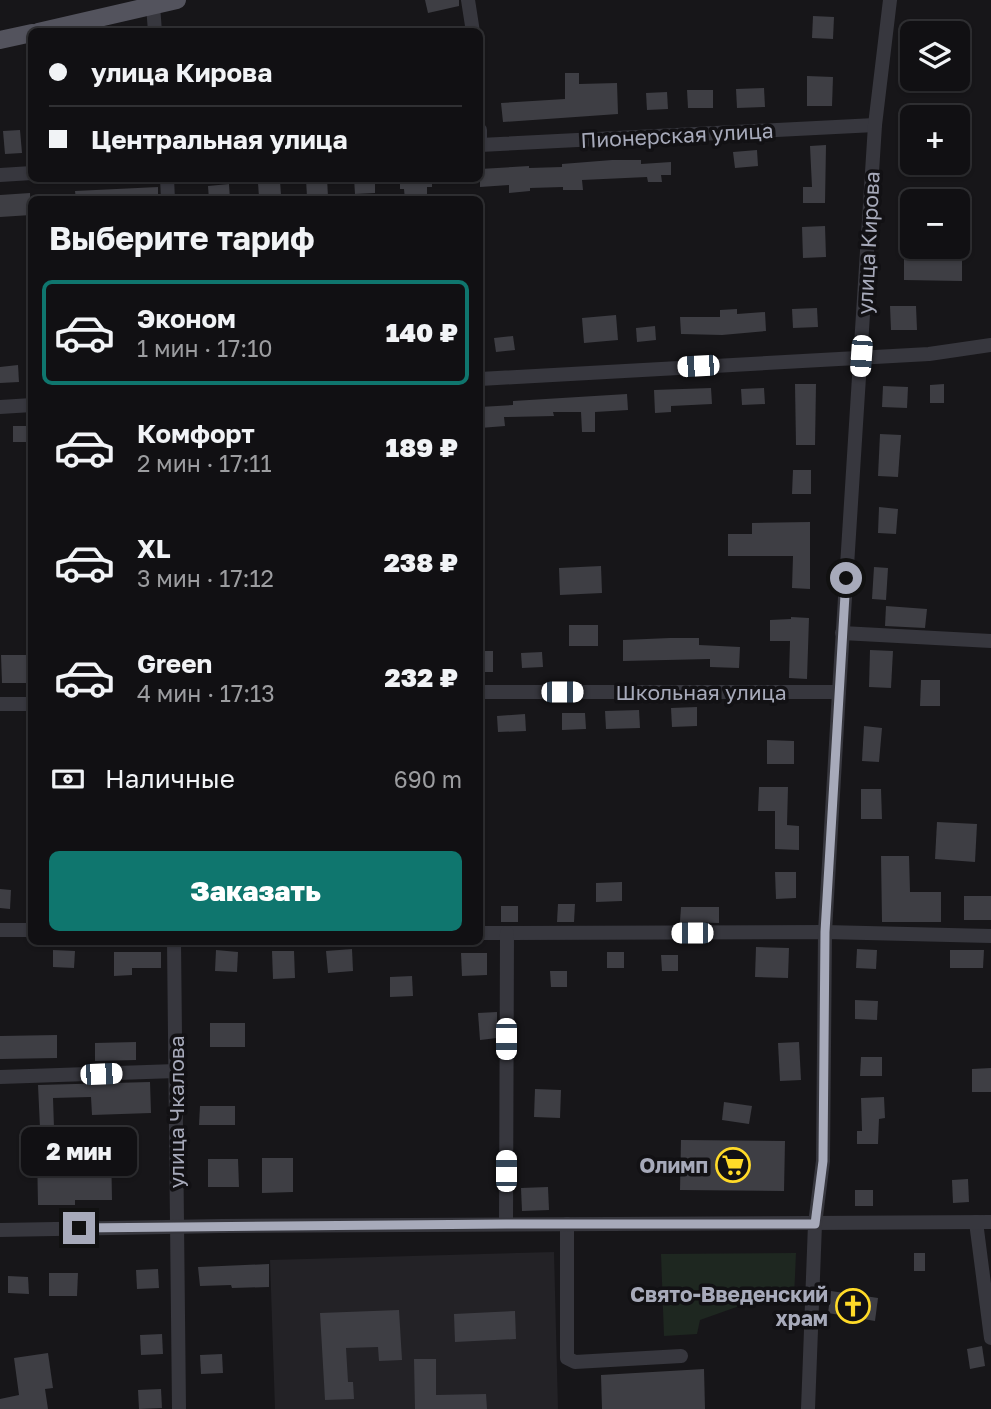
<!DOCTYPE html>
<html lang="ru">
<meta charset="utf-8">
<style>
body{margin:0;font-family:"Golos Text",sans-serif;background:#1a191c;color:#f1f3f6;height:100vh;display:flex;flex-direction:column;font-size:26px;white-space:nowrap}
*{box-sizing:border-box;margin:0}
p{font-size:23px;color:#9c9da0}
.icon{flex:none;width:38px;height:38px;fill:none;stroke:currentColor;stroke-width:2;stroke-linecap:round;stroke-linejoin:round}
.map{position:relative;flex:1;overflow:hidden}
.side{position:absolute;left:28px;top:196px;width:455px;height:749px;display:flex;flex-direction:column;background:#111013;border-radius:10px;box-shadow:0 2px 5px #0004,0 0 0 2px #303033}
.side>*{flex:none}
.top-card{position:absolute;left:28px;top:28px;width:455px;height:154px;border-radius:10px;box-shadow:0 2px 5px #0004,0 0 0 2px #303033;display:grid;align-content:center;height:154px;padding:0 21px;background:#111013}
.buttons{position:absolute;left:900px;top:21px;display:grid;gap:14px}
.buttons a{display:grid;place-items:center;width:70px;height:70px;border-radius:10px;background:#111013;box-shadow:0 2px 5px #0004,0 0 0 2px #303033;font-size:35px}
.end{position:absolute;width:32px;height:32px;margin:-16px;border:9px solid #a7aaba;background:#111;box-shadow:0 0 0 4px #111}
.from{border-radius:50%}
.bubble{position:absolute;height:49px;border-radius:10px;background:#111013;box-shadow:0 2px 5px #0004,0 0 0 2px #303033;font-size:23px;font-weight:800;line-height:49px;text-align:center}
.car{position:absolute;width:21px;height:42px;margin:-21px -10px;border-radius:9px;box-shadow:0 0 5px 2px #0007;background:linear-gradient(#fff 24%,#345 0 40%,#fff 0 76%,#345 0 86%,#fff 0)}
.top-card b{display:flex;align-items:center;gap:24px;height:66px;font-size:26px}
.top-card b+b{border-top:2px solid #303033}
.top-card i{width:18px;height:18px;background:#f1f3f6}
ul{padding:0;list-style:none}
li{display:flex;align-items:center;gap:21px;height:105px;margin:0 14px 10px;padding:0 7px;border:4px solid transparent;border-radius:10px}
li div{flex:1}
li b{display:block;font-size:26px}
li em{font-style:normal;font-weight:800}
li.on{border-color:#0f766e}
li>.icon{width:63px;height:63px;stroke-width:1.5}
h2{padding:0 21px;font-size:32px;line-height:84px}
.pay{display:flex;align-items:center;gap:18px;height:77px;padding:0 21px;font-size:26px}
.pay p{margin-inline-start:auto}
.action{display:flex;gap:14px;margin-top:auto;padding:14px 21px}
.action a{flex:1;height:80px;border-radius:10px;background:#0f766e;color:#fff;font-size:28px;font-weight:800;line-height:80px;text-align:center}
.map>svg:first-child{display:block}
.built{fill:#232226}
.green{fill:#1e2720}
.building{fill:#3e3e44}
.lines{fill:none;stroke-linecap:round;stroke-linejoin:round}
.minor{stroke:#37373e;stroke-width:14}
.major{stroke:#53535d;stroke-width:18}
.route{stroke:#a7aaba;stroke-width:9}
.labels{text-anchor:middle;dominant-baseline:central;stroke-width:7;stroke-linejoin:round;paint-order:stroke}
.street-label{font-size:21px;fill:#a7aaba;stroke:#121114}
.poi-label{font-size:21px;font-weight:bold;fill:#a7aaba;stroke:#121114;text-anchor:end}
</style>
<div class="map">
<svg width="991" height="1409" viewBox="0 0 991 1409">
<rect width="100%" height="100%" fill="#171619"/>
<path class="built" d="M554,1252L558,1409H275L270,1260Z"/>
<path class="green" d="M796,1253L794,1298L786,1302L770,1295L700,1320L697,1334L664,1336L661,1254Z"/>
<g class="building">
<path d="M425,0H459V6L428,13Z"/>
<path d="M813,16L834,17L833,39L812,38Z"/>
<path d="M565,73H579V84L617,83L618,114L503,122L501,103L565,99Z"/>
<path d="M807,76L833,77L832,106H807Z"/>
<path d="M764,88L765,107L737,108L736,89Z"/>
<path d="M687,90H713V108H688Z"/>
<path d="M667,92L668,109L647,110L646,93Z"/>
<path d="M20,130L22,153L5,154L3,131Z"/>
<path d="M826,145L825,203H803V187H812L810,146Z"/>
<path d="M757,150L758,166L735,168L733,152Z"/>
<path d="M612,160H641V164L671,162V175H661L662,182H648L647,177L582,180L583,190H563V187L530,188V191L509,193V185L480,187V169L529,166V168L562,167V164Z"/>
<path d="M327,178L328,197H307L306,179Z"/>
<path d="M354,178H375V193L355,194Z"/>
<path d="M400,178H432V187H427V200H405L404,189H400Z"/>
<path d="M280,181L281,195L259,197L258,183Z"/>
<path d="M229,184L230,200H209L208,186Z"/>
<path d="M158,187V200H76L75,191Z"/>
<path d="M30,193L31,215L0,217V195Z"/>
<path d="M825,226L826,257L803,258L802,227Z"/>
<path d="M904,258L962,259V281L904,280Z"/>
<path d="M890,306H916L917,330H891Z"/>
<path d="M817,308L818,327L793,328L792,309Z"/>
<path d="M737,309V314L765,312L766,331L722,335L681,334L680,317H720V310Z"/>
<path d="M616,315L618,340L584,343L582,318Z"/>
<path d="M655,326L656,340L637,342L636,328Z"/>
<path d="M513,336L515,350L496,352L494,338Z"/>
<path d="M18,365L19,382L0,383V367Z"/>
<path d="M795,384H816L815,445H796Z"/>
<path d="M944,384V403H930V385Z"/>
<path d="M883,386L908,387L907,408L882,407Z"/>
<path d="M711,388L712,404L671,406V412L655,413L654,390Z"/>
<path d="M764,388L765,404L742,405L741,389Z"/>
<path d="M627,394L628,410L595,412V432H582L581,412H553L554,416L504,417L505,426L480,428V407L513,405V401Z"/>
<rect x="13" y="426" width="19" height="16"/>
<path d="M880,434L901,435L898,477L878,476Z"/>
<path d="M793,470H811V494H792Z"/>
<path d="M879,507L898,509L896,534L878,533Z"/>
<path d="M810,522V589L792,588L793,556H728V534H752V523Z"/>
<path d="M601,566L602,593L560,595L559,568Z"/>
<path d="M874,567L888,568L886,600L872,599Z"/>
<path d="M886,606L927,609L925,628L885,626Z"/>
<path d="M791,617L809,618L807,679L789,678L790,641H770V620L791,619Z"/>
<rect x="569" y="625" width="29" height="21"/>
<path d="M670,638H699V645L740,647L739,668L710,667V659L623,661V640Z"/>
<path d="M870,650L893,651L891,688L869,687Z"/>
<rect x="480" y="651" width="13" height="21"/>
<path d="M542,652L543,667L522,668L521,653Z"/>
<path d="M1,655H32V683H2Z"/>
<path d="M921,680H940V706H920Z"/>
<path d="M697,707V726L672,727L671,708Z"/>
<path d="M639,710L640,728L606,729L605,711Z"/>
<path d="M562,713H585L586,729L562,730Z"/>
<path d="M525,714L526,731L498,732L497,716Z"/>
<path d="M864,726L882,728L879,762L862,761Z"/>
<path d="M767,740L794,741V764H767Z"/>
<path d="M759,787H788L787,825L799,826V850L775,849V811H758Z"/>
<path d="M861,789H881L882,819H861Z"/>
<path d="M937,822L977,824L975,862L935,859Z"/>
<path d="M881,856H909L910,892H941V922H882Z"/>
<path d="M775,872H796V898L776,899Z"/>
<path d="M622,882V901L596,902V883Z"/>
<path d="M0,889L11,890L10,909L0,908Z"/>
<rect x="964" y="896" width="27" height="24"/>
<path d="M558,904H575L574,922H557Z"/>
<rect x="501" y="906" width="17" height="16"/>
<path d="M681,907H719V923L680,922Z"/>
<path d="M756,947L789,948L788,978L755,977Z"/>
<path d="M352,949L353,971L328,973L326,951Z"/>
<path d="M857,949L877,950L876,969L856,968Z"/>
<path d="M53,950L75,951L74,968L53,967Z"/>
<path d="M216,950L238,952L237,972L215,971Z"/>
<path d="M950,950H984L983,968H950Z"/>
<path d="M272,951H294L295,978L273,979Z"/>
<path d="M114,952H161V968H132V975L114,976Z"/>
<rect x="607" y="952" width="17" height="16"/>
<path d="M461,953H487V975L462,976Z"/>
<path d="M661,955H678V971H662Z"/>
<path d="M550,971H567V987H551Z"/>
<path d="M412,976L413,996L390,997V977Z"/>
<path d="M855,1000L878,1001L877,1020L855,1019Z"/>
<path d="M497,1012V1038L480,1040L478,1013Z"/>
<rect x="210" y="1023" width="35" height="24"/>
<path d="M57,1035V1058L0,1059V1036Z"/>
<path d="M136,1042V1060L95,1061V1043Z"/>
<path d="M799,1042L801,1080L780,1081L778,1043Z"/>
<path d="M861,1057H882V1076H860Z"/>
<path d="M991,1068V1092H972V1069Z"/>
<path d="M150,1082L151,1113L92,1115L91,1097L53,1098L54,1128H40L38,1085Z"/>
<path d="M535,1089L561,1090L560,1118L534,1117Z"/>
<path d="M884,1097L885,1118L879,1119L878,1144H857V1131H862L861,1098Z"/>
<path d="M724,1102L752,1106L749,1124L722,1120Z"/>
<path d="M200,1106H235V1125H199Z"/>
<path d="M681,1140L785,1141L784,1191L680,1190Z"/>
<path d="M72,1147H111L112,1200H75V1205H38L37,1152L72,1153Z"/>
<path d="M262,1158H293V1192L262,1193Z"/>
<path d="M208,1159H238L239,1187H208Z"/>
<path d="M968,1179L969,1202L953,1203L952,1180Z"/>
<path d="M548,1187L549,1210L522,1211L521,1188Z"/>
<rect x="855" y="1190" width="18" height="16"/>
<rect x="914" y="1253" width="11" height="18"/>
<path d="M269,1264V1287L232,1288L231,1285L200,1286L198,1267Z"/>
<path d="M158,1269L159,1288L137,1289L136,1270Z"/>
<path d="M49,1273H78L77,1296H49Z"/>
<path d="M8,1276L28,1277L29,1294L8,1293Z"/>
<path d="M831,1291L878,1298L875,1321L828,1313Z"/>
<path d="M399,1310L402,1360L379,1361L378,1347L346,1348L348,1382H353L354,1399L325,1400L320,1313Z"/>
<path d="M515,1311L516,1339L455,1342L454,1314Z"/>
<path d="M162,1334L163,1354L141,1355L140,1335Z"/>
<path d="M982,1346L985,1366L970,1369L967,1349Z"/>
<path d="M48,1353L53,1388L45,1389L48,1409H0V1399L19,1395L14,1358Z"/>
<path d="M222,1354L223,1373L201,1374L200,1355Z"/>
<path d="M414,1359H436V1395L486,1394L487,1409H415Z"/>
<path d="M704,1369L705,1409H602L601,1375Z"/>
<path d="M161,1389L162,1408L139,1409L138,1390Z"/>
</g>
<g class="lines">
<g class="minor">
<path d="M468,0L473,32"/>
<path d="M153,5L155,32"/>
<path d="M480,130V145"/>
<path d="M480,145L875,125"/>
<path d="M0,175L32,173"/>
<path d="M167,178L168,200"/>
<path d="M480,379L929,354L991,345"/>
<path d="M0,407L32,405"/>
<path d="M842,633L991,641"/>
<path d="M480,692H839"/>
<path d="M0,704H32"/>
<path d="M0,930H32"/>
<path d="M480,933L825,932L991,936"/>
<path d="M174,942L179,1409"/>
<path d="M0,1077L176,1071"/>
<path d="M976,1222L991,1338"/>
<path d="M506,1224L507,933"/>
<path d="M567,1224V1358L575,1362L681,1356"/>
<path d="M0,1230L221,1226L991,1222"/>
<path d="M808,1409L815,1224L823,1161L825,932L839,692L875,125L890,0"/>
</g>
<g class="major">
<path d="M38,32L177,0"/>
<path d="M0,40L32,33"/>
</g>
</g>
<g class="lines">
<path class="route" d="M79,1228L506,1224H815L823,1161L825,932L846,578"/>
</g>
<defs>
<g id="supermarket-ring" transform="scale(1.75)"><circle r="9.5" fill="#121114" stroke="#ffda28" stroke-width="1.5"/><path d="M-6-5.5h2.5l.6 2H6L4.5 2H-2.5L-4.4-4H-6ZM-1.5 3.2a1.3 1.3 0 1 0 .1 0ZM3 3.2a1.3 1.3 0 1 0 .1 0Z" fill="#ffda28"/></g>
<g id="church-ring" transform="scale(1.75)"><circle r="9.5" fill="#121114" stroke="#ffda28" stroke-width="1.5"/><path d="M-1.2-6h2.4v3.5h3.3v2.4h-3.3V6h-2.4V-.1h-3.3v-2.4h3.3Z" fill="#ffda28"/></g>
</defs>
<g fill-rule="evenodd">
<use href="#supermarket-ring" x="733" y="1165"/>
<use href="#church-ring" x="853" y="1306"/>
</g>
<g class="labels">
<g class="street-label">
<text transform="translate(677 135) rotate(-3)">Пионерская улица</text>
<text transform="translate(868 243) rotate(-87)">улица Кирова</text>
<text x="701" y="692">Школьная улица</text>
<text transform="translate(176 1112) rotate(-90)">улица Чкалова</text>
</g>
<g class="poi-label">
<text x="708" y="1165">Олимп</text>
<text x="828" y="1294">Свято-Введенский<tspan x="828" dy="24">храм</tspan></text>
</g>
</g>
</svg>
<div class="buttons">
<a><svg class="icon" aria-label="layers" viewBox="0 0 24 24"><path d="M12 4l9 5-9 5-9-5zM3 14l9 5 9-5"/></svg></a>
<a>+</a>
<a>−</a>
</div>
<i class="end from" style="left:846px;top:578px"></i>
<i class="end" style="left:79px;top:1228px"></i>
<div class="bubble" style="left:21px;top:1127px;width:116px">2 мин</div>
<i class="car" style="left:861px;top:356px;rotate:184deg"></i>
<i class="car" style="left:698px;top:366px;rotate:267deg"></i>
<i class="car" style="left:562px;top:692px;rotate:90deg"></i>
<i class="car" style="left:692px;top:933px;rotate:270deg"></i>
<i class="car" style="left:506px;top:1039px;rotate:180deg"></i>
<i class="car" style="left:101px;top:1074px;rotate:88deg"></i>
<i class="car" style="left:506px;top:1171px;rotate:0deg"></i>
<div class="top-card">
<b><i class="from"></i>улица Кирова</b>
<b><i></i>Центральная улица</b>
</div>
<section class="side">
<h2>Выберите тариф</h2>
<ul>
<li class="on"><svg class="icon" aria-label="car" viewBox="0 0 24 24"><path d="M5 17H2v-5l4-1 3-4h7l3 4 3 1v5h-3M9 17h6M6 11h13"/><circle cx="7" cy="17" r="2"/><circle cx="17" cy="17" r="2"/></svg><div><b>Эконом</b><p>1 мин · 17:10</p></div><em>140 ₽</em></li>
<li><svg class="icon" aria-label="car" viewBox="0 0 24 24"><path d="M5 17H2v-5l4-1 3-4h7l3 4 3 1v5h-3M9 17h6M6 11h13"/><circle cx="7" cy="17" r="2"/><circle cx="17" cy="17" r="2"/></svg><div><b>Комфорт</b><p>2 мин · 17:11</p></div><em>189 ₽</em></li>
<li><svg class="icon" aria-label="car" viewBox="0 0 24 24"><path d="M5 17H2v-5l4-1 3-4h7l3 4 3 1v5h-3M9 17h6M6 11h13"/><circle cx="7" cy="17" r="2"/><circle cx="17" cy="17" r="2"/></svg><div><b>XL</b><p>3 мин · 17:12</p></div><em>238 ₽</em></li>
<li><svg class="icon" aria-label="car" viewBox="0 0 24 24"><path d="M5 17H2v-5l4-1 3-4h7l3 4 3 1v5h-3M9 17h6M6 11h13"/><circle cx="7" cy="17" r="2"/><circle cx="17" cy="17" r="2"/></svg><div><b>Green</b><p>4 мин · 17:13</p></div><em>232 ₽</em></li>
</ul>
<div class="pay"><svg class="icon" aria-label="cash" viewBox="0 0 24 24"><path d="M3 7h18v10H3z"/><circle cx="12" cy="12" r="2"/></svg>Наличные<p>690 m</p></div>
<div class="action"><a>Заказать</a></div>
</section>
</div>
